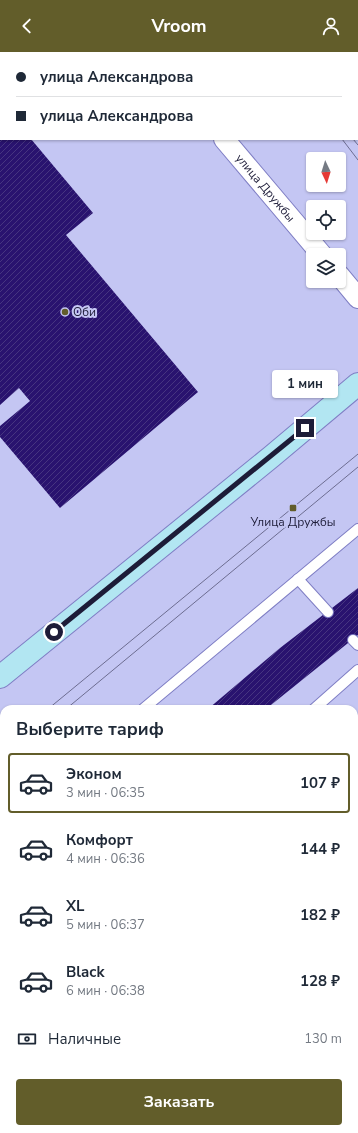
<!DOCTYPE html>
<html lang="ru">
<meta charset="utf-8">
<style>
body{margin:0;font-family:"Nunito Sans",sans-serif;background:#f2f2f3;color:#1f2937;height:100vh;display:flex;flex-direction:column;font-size:15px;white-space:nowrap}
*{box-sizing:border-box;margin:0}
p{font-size:13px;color:#747a83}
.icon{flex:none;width:22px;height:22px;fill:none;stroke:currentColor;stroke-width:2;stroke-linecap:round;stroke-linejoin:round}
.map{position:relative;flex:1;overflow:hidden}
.sheet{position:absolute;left:0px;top:653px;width:358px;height:428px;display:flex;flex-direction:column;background:#fff;border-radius:12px 12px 0 0;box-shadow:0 1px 3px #0004}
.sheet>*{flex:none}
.hud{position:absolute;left:0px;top:0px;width:358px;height:88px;box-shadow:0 1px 3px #0004;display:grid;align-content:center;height:88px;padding:0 16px;background:#fff}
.needle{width:26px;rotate:176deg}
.controls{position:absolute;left:306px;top:100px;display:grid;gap:8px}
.controls a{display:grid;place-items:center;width:40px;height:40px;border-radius:4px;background:#fff;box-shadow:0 1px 3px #0004;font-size:20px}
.end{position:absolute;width:18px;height:18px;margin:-9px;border:5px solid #1d1c38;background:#fff;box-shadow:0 0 0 2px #fff}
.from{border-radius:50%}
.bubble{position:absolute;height:28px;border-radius:4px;background:#fff;box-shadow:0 1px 3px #0004;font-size:13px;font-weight:700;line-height:28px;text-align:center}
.hud b{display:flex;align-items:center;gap:14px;height:38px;font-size:15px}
.hud b+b{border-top:1px solid #e0e1e3}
.hud i{width:10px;height:10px;background:#1f2937}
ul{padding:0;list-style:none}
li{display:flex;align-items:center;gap:12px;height:60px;margin:0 8px 6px;padding:0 8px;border:2px solid transparent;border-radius:4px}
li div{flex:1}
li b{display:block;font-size:15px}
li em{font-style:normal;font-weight:700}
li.on{border-color:#625d2a}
li>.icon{width:36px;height:36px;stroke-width:1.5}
h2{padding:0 16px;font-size:18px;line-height:48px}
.pay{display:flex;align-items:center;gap:10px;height:44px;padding:0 16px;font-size:15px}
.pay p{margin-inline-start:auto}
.button{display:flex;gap:8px;margin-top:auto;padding:8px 16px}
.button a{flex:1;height:46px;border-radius:4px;background:#625d2a;color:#fff;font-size:16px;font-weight:700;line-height:46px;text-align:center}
header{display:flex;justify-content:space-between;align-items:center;height:52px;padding:0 16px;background:#625d2a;color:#fff;font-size:18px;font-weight:700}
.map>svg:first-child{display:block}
.building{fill:url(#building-hatch)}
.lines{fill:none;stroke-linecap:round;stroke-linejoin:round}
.service-casing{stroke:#7f7ec4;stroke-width:12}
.minor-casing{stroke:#7f7ec4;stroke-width:22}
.secondary-casing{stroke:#7f7ec4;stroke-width:24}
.service{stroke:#fff;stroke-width:10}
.minor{stroke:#fff;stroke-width:20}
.secondary{stroke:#b2e6f2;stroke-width:22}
.tram{stroke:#6d6d91;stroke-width:1}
.route{stroke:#1d1c38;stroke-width:5}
.poi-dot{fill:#625d2a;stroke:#c4c6f3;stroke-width:1.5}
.labels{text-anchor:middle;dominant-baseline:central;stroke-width:4;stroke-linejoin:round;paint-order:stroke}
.street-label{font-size:12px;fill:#1d1c38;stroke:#c4c6f3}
.poi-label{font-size:12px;fill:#1d1c38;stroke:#c4c6f3;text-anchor:start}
</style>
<header><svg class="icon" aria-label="back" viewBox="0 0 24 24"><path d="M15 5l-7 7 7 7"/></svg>Vroom<svg class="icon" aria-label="person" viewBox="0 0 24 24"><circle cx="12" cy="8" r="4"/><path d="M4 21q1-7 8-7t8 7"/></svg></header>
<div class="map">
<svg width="358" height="1081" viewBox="0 0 358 1081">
<defs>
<pattern id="building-hatch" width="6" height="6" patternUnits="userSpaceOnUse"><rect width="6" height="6" fill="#29136f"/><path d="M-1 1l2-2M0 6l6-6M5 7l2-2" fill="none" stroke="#463580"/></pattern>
</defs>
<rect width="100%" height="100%" fill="#c4c6f3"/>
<g class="building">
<path d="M0,87H31L93,161L66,183L198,340L60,456L0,385V374L30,349L19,336L0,353Z"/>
<path d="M358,536V583L266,657H208L280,596Z"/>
<path d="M4,828V875L0,878V831Z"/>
<path d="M358,857V896L355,899L354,860Z"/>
<path d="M0,954L4,959V975L0,978Z"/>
<path d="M358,955V1014L354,1009V958Z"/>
<path d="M128,1077H172L168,1081H123Z"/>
<path d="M248,1077H283L286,1081H251Z"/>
</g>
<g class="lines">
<g class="service-casing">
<g id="service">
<path d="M298,527L328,560"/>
<path d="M353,588L358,593"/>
<path d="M143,657L358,477"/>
<path d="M314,657L358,618"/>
<path d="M0,777L4,774"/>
<path d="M0,897L4,893"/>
<path d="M354,904L358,909"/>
<path d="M354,923L358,919"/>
<path d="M317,1077L320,1081"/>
<path d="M204,1081L208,1077"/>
</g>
</g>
<g class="minor-casing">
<g id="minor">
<path d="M151,0V1"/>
<path id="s1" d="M224,87L322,203"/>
<path d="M339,223L358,246"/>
</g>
</g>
<g class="secondary-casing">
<path id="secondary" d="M0,625L271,405L358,332"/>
</g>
<use href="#service" class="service"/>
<use href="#minor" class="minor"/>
<use href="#secondary" class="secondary"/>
<g class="tram">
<path d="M269,0L270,1"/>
<path d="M279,0L280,1"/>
<path d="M342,87L358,108"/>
<path d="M353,87L358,93"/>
<path d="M48,657L358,402"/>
<path d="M66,657L358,415"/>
<path d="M0,696L4,693"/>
<path d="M0,711L4,708"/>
</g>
</g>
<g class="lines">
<path class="route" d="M54,580L305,376"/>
</g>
<g class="poi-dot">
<circle cx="65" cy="260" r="4"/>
<rect x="289" y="452" width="8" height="8" rx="2"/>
</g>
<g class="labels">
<g class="street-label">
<text stroke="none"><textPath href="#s1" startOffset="64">улица Дружбы</textPath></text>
</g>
<g class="poi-label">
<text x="73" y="260">Оби</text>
<text x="293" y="470" text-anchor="middle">Улица Дружбы</text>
</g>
</g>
</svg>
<div class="controls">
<a><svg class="needle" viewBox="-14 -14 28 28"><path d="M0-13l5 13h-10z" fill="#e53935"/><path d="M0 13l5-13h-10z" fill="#747a83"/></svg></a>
<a><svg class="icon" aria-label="locate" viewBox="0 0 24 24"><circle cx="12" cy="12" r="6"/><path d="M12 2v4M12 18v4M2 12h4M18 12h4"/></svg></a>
<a><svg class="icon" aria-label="layers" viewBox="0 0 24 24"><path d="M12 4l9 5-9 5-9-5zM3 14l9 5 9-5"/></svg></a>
</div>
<i class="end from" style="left:54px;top:580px"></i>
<i class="end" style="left:305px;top:376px"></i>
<div class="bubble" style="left:272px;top:318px;width:66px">1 мин</div>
<div class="hud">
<b><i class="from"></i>улица Александрова</b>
<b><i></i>улица Александрова</b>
</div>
<section class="sheet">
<h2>Выберите тариф</h2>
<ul>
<li class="on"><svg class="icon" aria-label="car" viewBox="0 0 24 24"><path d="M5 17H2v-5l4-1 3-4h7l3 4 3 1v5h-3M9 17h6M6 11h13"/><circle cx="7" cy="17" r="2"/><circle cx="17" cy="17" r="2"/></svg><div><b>Эконом</b><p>3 мин · 06:35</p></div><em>107 ₽</em></li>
<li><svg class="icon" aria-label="car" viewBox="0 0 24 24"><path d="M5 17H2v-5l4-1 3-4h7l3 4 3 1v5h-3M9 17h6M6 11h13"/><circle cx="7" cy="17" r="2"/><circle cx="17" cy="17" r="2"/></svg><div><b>Комфорт</b><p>4 мин · 06:36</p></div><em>144 ₽</em></li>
<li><svg class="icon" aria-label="car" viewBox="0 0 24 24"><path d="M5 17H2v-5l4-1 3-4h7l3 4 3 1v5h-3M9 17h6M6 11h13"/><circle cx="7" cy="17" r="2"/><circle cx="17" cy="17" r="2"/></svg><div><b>XL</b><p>5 мин · 06:37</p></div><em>182 ₽</em></li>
<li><svg class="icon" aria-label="car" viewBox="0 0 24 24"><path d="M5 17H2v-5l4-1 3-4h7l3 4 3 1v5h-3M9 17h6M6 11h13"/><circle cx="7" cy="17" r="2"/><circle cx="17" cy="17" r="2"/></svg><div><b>Black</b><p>6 мин · 06:38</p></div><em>128 ₽</em></li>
</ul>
<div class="pay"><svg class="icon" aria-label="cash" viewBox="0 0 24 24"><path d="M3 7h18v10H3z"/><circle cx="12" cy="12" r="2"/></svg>Наличные<p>130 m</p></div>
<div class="button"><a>Заказать</a></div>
</section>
</div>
